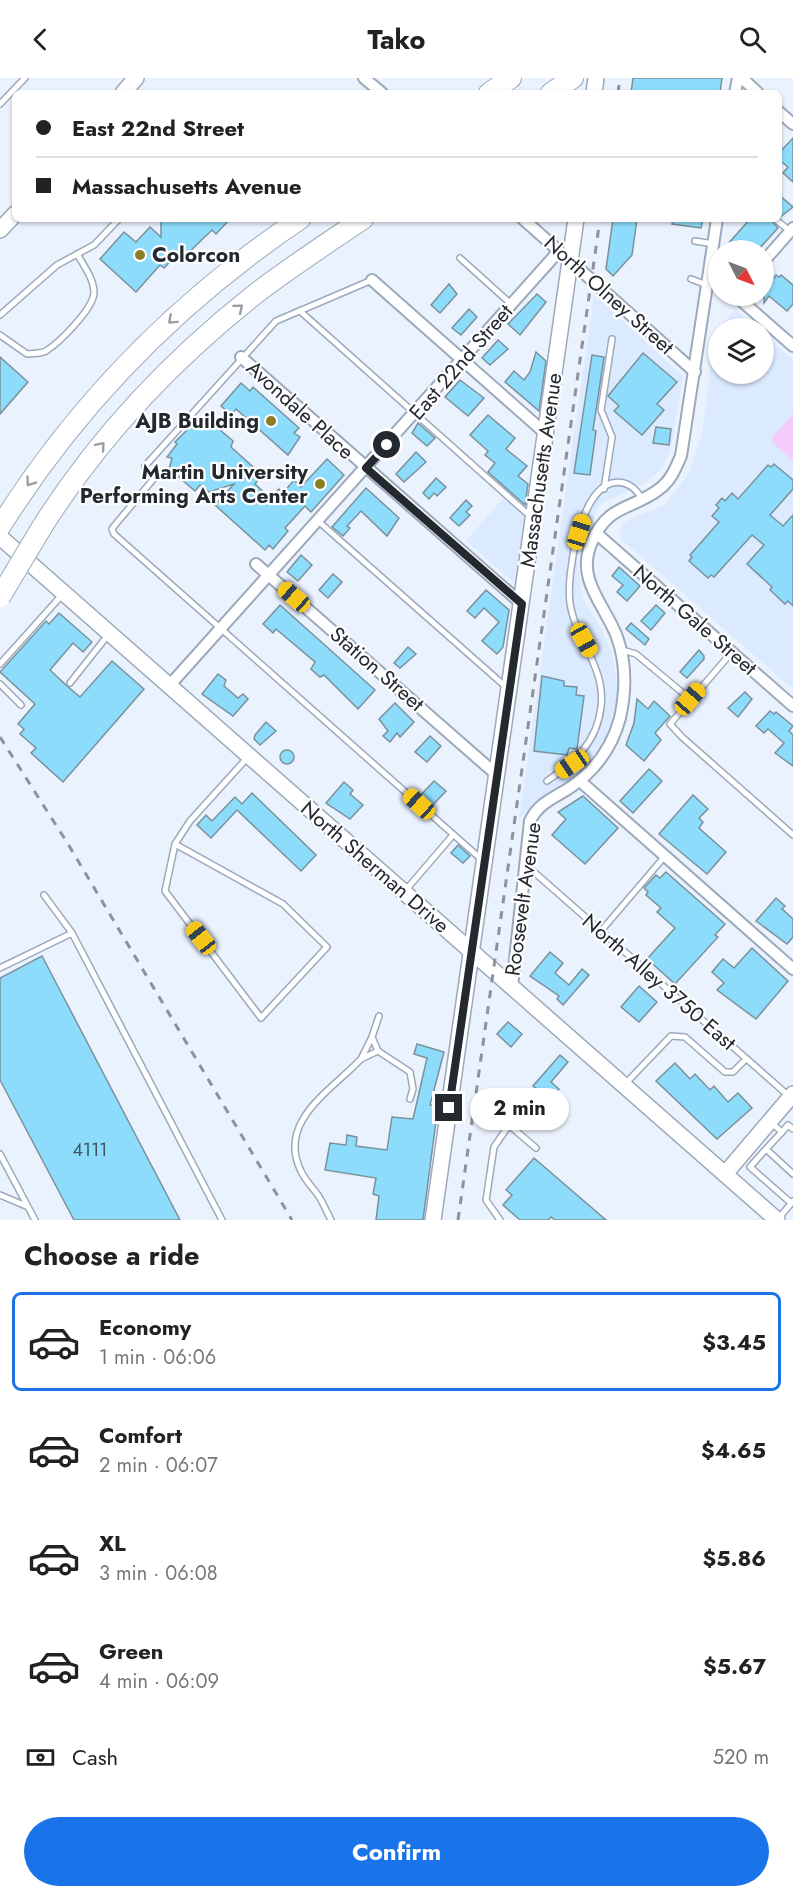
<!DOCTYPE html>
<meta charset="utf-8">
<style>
body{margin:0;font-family:Jost,sans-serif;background:#f6f6f6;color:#222;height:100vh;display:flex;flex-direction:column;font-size:22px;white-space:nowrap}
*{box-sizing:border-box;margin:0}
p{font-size:20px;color:#767676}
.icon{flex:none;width:33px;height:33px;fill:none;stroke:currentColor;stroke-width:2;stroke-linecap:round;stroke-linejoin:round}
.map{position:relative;height:1142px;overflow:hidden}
.sheet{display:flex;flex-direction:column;background:#fff;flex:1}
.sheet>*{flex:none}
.top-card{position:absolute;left:12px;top:12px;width:770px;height:132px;border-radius:9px;box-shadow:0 2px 4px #0004;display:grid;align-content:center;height:132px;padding:0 24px;background:#fff}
.needle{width:39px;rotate:132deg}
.controls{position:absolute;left:708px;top:162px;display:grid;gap:12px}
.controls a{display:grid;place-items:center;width:66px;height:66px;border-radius:50%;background:#fff;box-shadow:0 2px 4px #0004;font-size:30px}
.end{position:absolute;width:27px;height:27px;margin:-14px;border:8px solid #242930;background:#fff;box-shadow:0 0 0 3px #fff}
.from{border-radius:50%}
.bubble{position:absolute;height:42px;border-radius:21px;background:#fff;box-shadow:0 2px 4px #0004;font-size:20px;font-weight:700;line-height:42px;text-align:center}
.car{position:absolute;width:18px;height:36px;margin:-18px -9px;border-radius:8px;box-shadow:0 0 4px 2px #0007;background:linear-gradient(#f5c518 24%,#345 0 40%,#f5c518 0 76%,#345 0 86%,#f5c518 0)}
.top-card b{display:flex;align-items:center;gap:21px;height:57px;font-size:22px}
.top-card b+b{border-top:2px solid #e0e0e0}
.top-card i{width:15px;height:15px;background:#222}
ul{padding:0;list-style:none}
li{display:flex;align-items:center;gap:18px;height:99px;margin:0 12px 9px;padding:0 12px;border:3px solid transparent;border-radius:9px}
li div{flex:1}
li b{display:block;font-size:22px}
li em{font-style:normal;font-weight:700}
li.selected{border-color:#1a73e8}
li>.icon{width:54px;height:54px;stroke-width:1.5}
h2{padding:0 24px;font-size:27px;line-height:72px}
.pay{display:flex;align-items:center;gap:15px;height:66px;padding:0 24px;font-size:22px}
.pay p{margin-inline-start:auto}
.action{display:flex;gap:12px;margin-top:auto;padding:12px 24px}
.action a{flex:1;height:69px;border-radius:36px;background:#1a73e8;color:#fff;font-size:24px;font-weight:700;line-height:69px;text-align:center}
header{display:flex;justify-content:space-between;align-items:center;height:78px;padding:0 24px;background:#fff;font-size:27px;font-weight:700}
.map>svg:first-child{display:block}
.built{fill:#dbeaff}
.green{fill:#f3ccfc}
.building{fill:#8ddcfc;stroke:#7a919b;stroke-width:1.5}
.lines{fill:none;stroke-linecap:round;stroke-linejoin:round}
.lane-casing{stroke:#9ca9bb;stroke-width:8}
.street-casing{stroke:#9ca9bb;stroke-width:14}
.secondary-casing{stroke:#9ca9bb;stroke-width:18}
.highway-casing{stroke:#9ca9bb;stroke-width:22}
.lane{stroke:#fff;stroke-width:5}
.street{stroke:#fff;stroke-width:10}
.secondary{stroke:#fff;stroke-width:15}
.highway{stroke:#fff;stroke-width:20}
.rail{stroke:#8c929c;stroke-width:3;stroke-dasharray:8 8;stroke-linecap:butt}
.highway-bridge-casing{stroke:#9ca9bb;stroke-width:22;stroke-linecap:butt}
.highway-bridge{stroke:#fff;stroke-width:20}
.oneway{stroke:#9c9fa2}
.route{stroke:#242930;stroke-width:8}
.poi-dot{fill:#8a7d23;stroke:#fefefe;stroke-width:2}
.labels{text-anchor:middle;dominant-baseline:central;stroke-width:4.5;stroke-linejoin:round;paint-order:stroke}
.number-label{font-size:18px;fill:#3e5663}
.poi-label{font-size:21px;font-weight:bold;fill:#242930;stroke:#fefefe;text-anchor:end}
.street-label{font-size:21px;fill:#242930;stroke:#fefefe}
</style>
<header><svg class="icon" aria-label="back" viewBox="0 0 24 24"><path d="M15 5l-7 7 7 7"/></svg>Tako<svg class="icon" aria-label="search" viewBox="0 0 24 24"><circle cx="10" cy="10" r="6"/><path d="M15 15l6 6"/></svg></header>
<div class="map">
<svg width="793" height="1142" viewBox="0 0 793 1142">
<rect width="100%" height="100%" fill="#eaf2fe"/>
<g class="built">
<path d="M594,217L683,298L671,370L662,390L645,405L601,426L585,452L577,482L583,521L601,550L613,579L618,613L611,644L600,673L585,692L562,710L539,721L519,741Z"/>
<path d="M734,233L738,234L757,250H719Z"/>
<path d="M718,251V296H764V256L793,282V611L621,461L619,456L623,446L634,439L665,427L690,393L702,354L715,255Z"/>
<path d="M505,418L526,437L517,507L466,463Z"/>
</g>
<path class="green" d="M793,336V383L772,364V359Z"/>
<g class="building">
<path d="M633,0H722L720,15H631Z"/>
<path d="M793,60V104L783,95L788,89L778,81V76Z"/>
<path d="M778,116L793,129L780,139L778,138Z"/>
<path d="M161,141H230L216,156L212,152L184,179L179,174L164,190L160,187L136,214L100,181L124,154L136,164L150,149L161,159Z"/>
<path d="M613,141H637L632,177L613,198L606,191Z"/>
<path d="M673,141H703L701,150L672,146Z"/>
<path d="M750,141H770L778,150L758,172H733L727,167Z"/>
<path d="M776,197L779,199L781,197L793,207V226L787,233L769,218L764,225V206L770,198L774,200Z"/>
<path d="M449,206L457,216L440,235L431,227Z"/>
<path d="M537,216L546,224L520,257L508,246Z"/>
<path d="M469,231L477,239L461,257L452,250Z"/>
<path d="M498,262L508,271L490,287L482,280Z"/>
<path d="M536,274L546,283L539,333L505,304L514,293L524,302L530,294Z"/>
<path d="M643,275L677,304L657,326L664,332L642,357L614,333L619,328L608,318Z"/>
<path d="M592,277L604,279L593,352L596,353L590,397L574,395Z"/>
<path d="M0,279L28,304L0,336Z"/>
<path d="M460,302L484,320L468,338L445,319Z"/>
<path d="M241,305L250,313L253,309L299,350L294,355L300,359L288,377L236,331L231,337L221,328Z"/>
<path d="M488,337L515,360L506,371L527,388L518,398L528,406L525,427L488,394L495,385L485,377L488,373L470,357Z"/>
<path d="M203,339L208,347L213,346L233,363L231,369L262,397L255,406L270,420L279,411L283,415L294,402L301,409L327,381L344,397L311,434L305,428L285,450L288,453L273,471L269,467L265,472L215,427L234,406L209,414L200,407L195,413L169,391L172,380L167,379L177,366L175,364L187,352L186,351Z"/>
<path d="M418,345L435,360L427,368L412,355Z"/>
<path d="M656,349L671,351L669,367L653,365Z"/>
<path d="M416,374L426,384L404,404L396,396Z"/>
<path d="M774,386L793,402V411L770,437L783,448L793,437V528L788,523L785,526L770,512L772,509L747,486L764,467L752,457L714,499L711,497L708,500L689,483L692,479L690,477L719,444L712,438L719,430L716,427L722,420L725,423L732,415L738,421L768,387L771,389Z"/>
<path d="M436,400L446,409L437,418L434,415L429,421L423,415Z"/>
<path d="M366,410L399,440L387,458L361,433L347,448L350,450L343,458L332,449Z"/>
<path d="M466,422L472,428L466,434L470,437L459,448L450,440Z"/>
<path d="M301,477L312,487L298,503L287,494Z"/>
<path d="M619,489L640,508L627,523L617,514L623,507L612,498Z"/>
<path d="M333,496L342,504L328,520L319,512Z"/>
<path d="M486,512L509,532L503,569L497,576L482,563L499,544L484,530L475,540L467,533Z"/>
<path d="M280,527L375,612L358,631L324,597L320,599L311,591L315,584L276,551L273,555L263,546Z"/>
<path d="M656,527L665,535L651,552L641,543Z"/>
<path d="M59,535L92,564L83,574L73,565L50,592L67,608L80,619L112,583L144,611L63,704L31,675L36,670L20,656L24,651L18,646L35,626L0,594L46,543L49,546Z"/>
<path d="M631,545L649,561L645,567L626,551Z"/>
<path d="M408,569L416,576L400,590L394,585Z"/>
<path d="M699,572L704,578V581L687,600L680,594Z"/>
<path d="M218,596L226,602L224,608L238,620L243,616L248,621L233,638L202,616Z"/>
<path d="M542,598L564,603V608L577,609L576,617L584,618L577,671L569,670L567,677L534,673Z"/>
<path d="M745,614L752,621L738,639L728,630Z"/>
<path d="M637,621L648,631L654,623L670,638L655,655L661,662L644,683L626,667L634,645Z"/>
<path d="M395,625L414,644L400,659L397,655L390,664L383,658L388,653L379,641Z"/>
<path d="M770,633L774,636L776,634L793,648L789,653L793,657V688L775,675L784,665L768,651L764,655L756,648Z"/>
<path d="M266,644L276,653L260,667L254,661L255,657Z"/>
<path d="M430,658L441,668L427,684L415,674Z"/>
<circle cx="287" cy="679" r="7"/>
<path d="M649,691L662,703L633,735L620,723Z"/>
<path d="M434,703L446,713L431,729L419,719Z"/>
<path d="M344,704L353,712L350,716L363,727L350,741L326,725Z"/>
<path d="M252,715L316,777L301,793L237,732L211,760L197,747L206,737L212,743L235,719L242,726Z"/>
<path d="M693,717L708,731L699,740L703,744L699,750L726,774L707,796L659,756Z"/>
<path d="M583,718L618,750L585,786L552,757L566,741L558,734Z"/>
<path d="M458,767L470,778L463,785L451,775Z"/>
<path d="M666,794L725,846L715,857L718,859L675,906L647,881L675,850L657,834L661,830L646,817L648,814L644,810L656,797L660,800Z"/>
<path d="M776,820L785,828L782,831L793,841V859L787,866L756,843Z"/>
<path d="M752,870L788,903L756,941L717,912L724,905L712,894L723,881L734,890Z"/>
<path d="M550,874L563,885L555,895L569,907L582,891L589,897L563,927L557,921L559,918L530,898Z"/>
<path d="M42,878L180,1142H74L0,1002V900Z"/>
<path d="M639,908L657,924L639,944L621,929Z"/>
<path d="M508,944L522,956L511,969L497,956Z"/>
<path d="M417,966L444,974L430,1027L438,1028L423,1142H376L379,1118L373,1116L376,1100L325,1092L330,1065L346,1067L347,1057L357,1059L356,1068L387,1072L392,1039L413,1041L427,980L414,976Z"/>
<path d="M560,977L568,984L551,1004L559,1011L544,1027L536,1020L541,1014L533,1008Z"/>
<path d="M675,985L690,1001L695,996L710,1012L714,1008L728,1024L738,1015L752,1030L717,1061L656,1003Z"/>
<path d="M534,1080L606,1142H555L551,1139L548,1142H520L503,1127L512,1117L506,1112Z"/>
</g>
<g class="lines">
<g class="lane-casing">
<g id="lane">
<path d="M0,26L25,0"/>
<path d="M775,141L790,153"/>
<path d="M695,163L714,166"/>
<path d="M460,180L511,226"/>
<path d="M691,201L707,207"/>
<path d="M300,233L530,438"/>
<path d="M0,237L57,187L94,167L119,141"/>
<path d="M0,257L27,276C33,275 41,276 46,273C60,264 93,231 94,215C94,201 84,188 77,176"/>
<path d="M145,388L276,243L372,202"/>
<path d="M156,398L115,447L112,451L114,456L481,781"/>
<path d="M604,411L612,359L601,332L612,261"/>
<path d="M318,443L506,609"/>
<path d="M622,572L636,576L690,621"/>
<path d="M732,574L670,646L682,659L793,757"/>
<path d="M0,586L62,517"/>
<path d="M70,605L108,557"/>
<path d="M0,606L21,627"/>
<path d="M547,703C575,684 597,664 601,629C606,589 575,561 570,525C566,497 580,413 612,405C626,402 635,409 642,421"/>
<path d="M175,766L283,826L327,869L261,940L165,813L175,766L190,743L248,679"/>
<path d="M526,787L790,1019"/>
<path d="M405,813L453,757"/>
<path d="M44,817L72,855"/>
<path d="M601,853L665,778"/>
<path d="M0,890L72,855L222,1142"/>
<path d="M372,959L361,981L378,973L372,959L379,938"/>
<path d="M378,973L410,994L413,1011L410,1021"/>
<path d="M626,1005L671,958L685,959L725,994H733L746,981"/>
<path d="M770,1044L782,1054L788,1047L793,1051"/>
<path d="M782,1054L766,1071L793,1096"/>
<path d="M766,1071L750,1089L791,1125"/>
<path d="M0,1076L35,1142"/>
<path d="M0,1117L26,1128"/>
<path d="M778,1141L793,1123"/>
<path d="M331,1142C327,1134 323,1125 318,1117C312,1109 304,1101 300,1091C278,1042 332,1012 361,981"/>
<path d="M500,1142L486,1122L494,1069L509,1047L536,1070"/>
</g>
</g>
<g class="street-casing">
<g id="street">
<path d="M364,0L382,15"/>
<path d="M742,0L758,15"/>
<path d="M735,15L738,0"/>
<path d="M778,33L793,46"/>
<path d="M523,141L695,294"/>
<path d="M764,183L793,150"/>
<path d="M372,202L545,355"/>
<path d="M736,218L793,268"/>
<path d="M241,279L522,526"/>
<path d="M596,455L793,628"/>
<path d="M256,486L497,697"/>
<path d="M169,608L559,173"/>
<path d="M580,703L793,891"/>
<path d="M512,909L530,743C538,726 553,720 568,711C594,694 612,670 620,640C626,613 626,584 617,559C605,527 576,502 591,466C608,423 635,433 663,408C672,400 676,389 681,378L717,141"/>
</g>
</g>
<g class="secondary-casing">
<g id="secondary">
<path d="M123,15L136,0"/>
<path d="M594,15L596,0"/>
<path d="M0,152L15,136"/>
<path d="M0,459L777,1142"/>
<path d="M725,1096L793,1016"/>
<path d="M433,1142L576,141"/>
</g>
</g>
<g class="highway-casing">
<g id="highway">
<path d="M489,15L511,0"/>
<path d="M551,15L573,0"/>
<path d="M0,449C77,326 180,222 300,141"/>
<path d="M42,449C98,360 172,282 254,217C289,190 326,166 363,141"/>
</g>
</g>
<use href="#lane" class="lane"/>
<use href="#street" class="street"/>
<use href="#secondary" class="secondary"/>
<use href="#highway" class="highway"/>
<g class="rail">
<path d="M618,15L620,0"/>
<path d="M0,659L68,766L292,1142"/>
<path d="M458,1142L600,141"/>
</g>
<g class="highway-bridge-casing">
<path id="highway-bridge" d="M0,519L42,449"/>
</g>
<use href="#highway-bridge" class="highway-bridge"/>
</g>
<defs><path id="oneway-chevron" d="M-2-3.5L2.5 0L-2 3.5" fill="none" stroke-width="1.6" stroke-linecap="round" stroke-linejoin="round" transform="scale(1.5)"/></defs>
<g class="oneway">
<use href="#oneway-chevron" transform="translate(239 230) rotate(-40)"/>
<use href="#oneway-chevron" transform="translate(172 242) rotate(138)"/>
<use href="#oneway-chevron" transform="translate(101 368) rotate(-50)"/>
<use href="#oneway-chevron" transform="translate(30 404) rotate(125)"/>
</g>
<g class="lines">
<path class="route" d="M387,367L366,390L522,526L449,1030"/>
</g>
<g class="poi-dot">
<circle cx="140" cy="177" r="6"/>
<circle cx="271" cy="343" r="6"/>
<circle cx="320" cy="406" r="6"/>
</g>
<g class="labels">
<g class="number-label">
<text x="90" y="1072">4111</text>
</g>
<g class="poi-label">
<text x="152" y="177" text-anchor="start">Colorcon</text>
<text x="259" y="343">AJB Building</text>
<text x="308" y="394">Martin University<tspan x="308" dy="24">Performing Arts Center</tspan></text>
</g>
<g class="street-label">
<text transform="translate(609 217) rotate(42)">North Olney Street</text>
<text transform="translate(461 284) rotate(-49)">East 22nd Street</text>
<text transform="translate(300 332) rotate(42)">Avondale Place</text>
<text transform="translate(541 392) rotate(-82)">Massachusetts Avenue</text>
<text transform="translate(695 542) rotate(41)">North Gale Street</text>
<text transform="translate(377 591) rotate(41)">Station Street</text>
<text transform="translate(375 789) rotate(41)">North Sherman Drive</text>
<text transform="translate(523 821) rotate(-82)">Roosevelt Avenue</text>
<text transform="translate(659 904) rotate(41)">North Alley 3750 East</text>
</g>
</g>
</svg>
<div class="controls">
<a><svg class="needle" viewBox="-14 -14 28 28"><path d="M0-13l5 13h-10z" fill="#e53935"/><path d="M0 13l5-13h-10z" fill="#767676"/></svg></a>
<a><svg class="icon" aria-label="layers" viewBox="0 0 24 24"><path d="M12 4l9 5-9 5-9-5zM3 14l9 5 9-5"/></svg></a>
</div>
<i class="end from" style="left:387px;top:367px"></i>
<i class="end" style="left:449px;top:1030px"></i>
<div class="bubble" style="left:470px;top:1010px;width:99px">2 min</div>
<i class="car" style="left:579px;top:454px;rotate:17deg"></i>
<i class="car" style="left:294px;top:519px;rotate:311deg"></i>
<i class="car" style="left:584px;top:562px;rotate:151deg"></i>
<i class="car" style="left:690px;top:621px;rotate:41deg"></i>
<i class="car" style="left:572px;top:686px;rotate:236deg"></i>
<i class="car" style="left:419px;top:726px;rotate:312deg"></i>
<i class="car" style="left:201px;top:860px;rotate:322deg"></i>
<div class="top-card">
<b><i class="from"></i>East 22nd Street</b>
<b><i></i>Massachusetts Avenue</b>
</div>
</div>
<section class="sheet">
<h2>Choose a ride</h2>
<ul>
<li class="selected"><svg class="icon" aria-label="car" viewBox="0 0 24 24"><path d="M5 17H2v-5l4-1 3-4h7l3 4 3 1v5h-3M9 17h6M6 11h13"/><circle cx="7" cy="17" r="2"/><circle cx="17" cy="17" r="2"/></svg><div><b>Economy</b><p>1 min · 06:06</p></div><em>$3.45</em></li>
<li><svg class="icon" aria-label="car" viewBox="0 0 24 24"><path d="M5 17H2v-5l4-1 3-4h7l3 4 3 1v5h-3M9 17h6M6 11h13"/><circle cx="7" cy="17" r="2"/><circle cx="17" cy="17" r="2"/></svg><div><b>Comfort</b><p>2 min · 06:07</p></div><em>$4.65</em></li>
<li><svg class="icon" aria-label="car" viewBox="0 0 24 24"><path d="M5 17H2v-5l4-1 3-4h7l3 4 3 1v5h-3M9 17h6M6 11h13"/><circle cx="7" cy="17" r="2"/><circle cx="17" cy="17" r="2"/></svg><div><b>XL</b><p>3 min · 06:08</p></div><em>$5.86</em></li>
<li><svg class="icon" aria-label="car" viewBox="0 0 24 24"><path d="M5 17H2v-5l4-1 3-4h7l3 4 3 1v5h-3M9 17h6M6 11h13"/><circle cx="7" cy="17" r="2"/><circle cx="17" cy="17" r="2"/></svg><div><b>Green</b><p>4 min · 06:09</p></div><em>$5.67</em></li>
</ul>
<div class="pay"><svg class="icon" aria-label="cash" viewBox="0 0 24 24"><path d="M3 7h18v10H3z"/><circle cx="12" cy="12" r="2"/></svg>Cash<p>520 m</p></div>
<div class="action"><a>Confirm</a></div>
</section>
